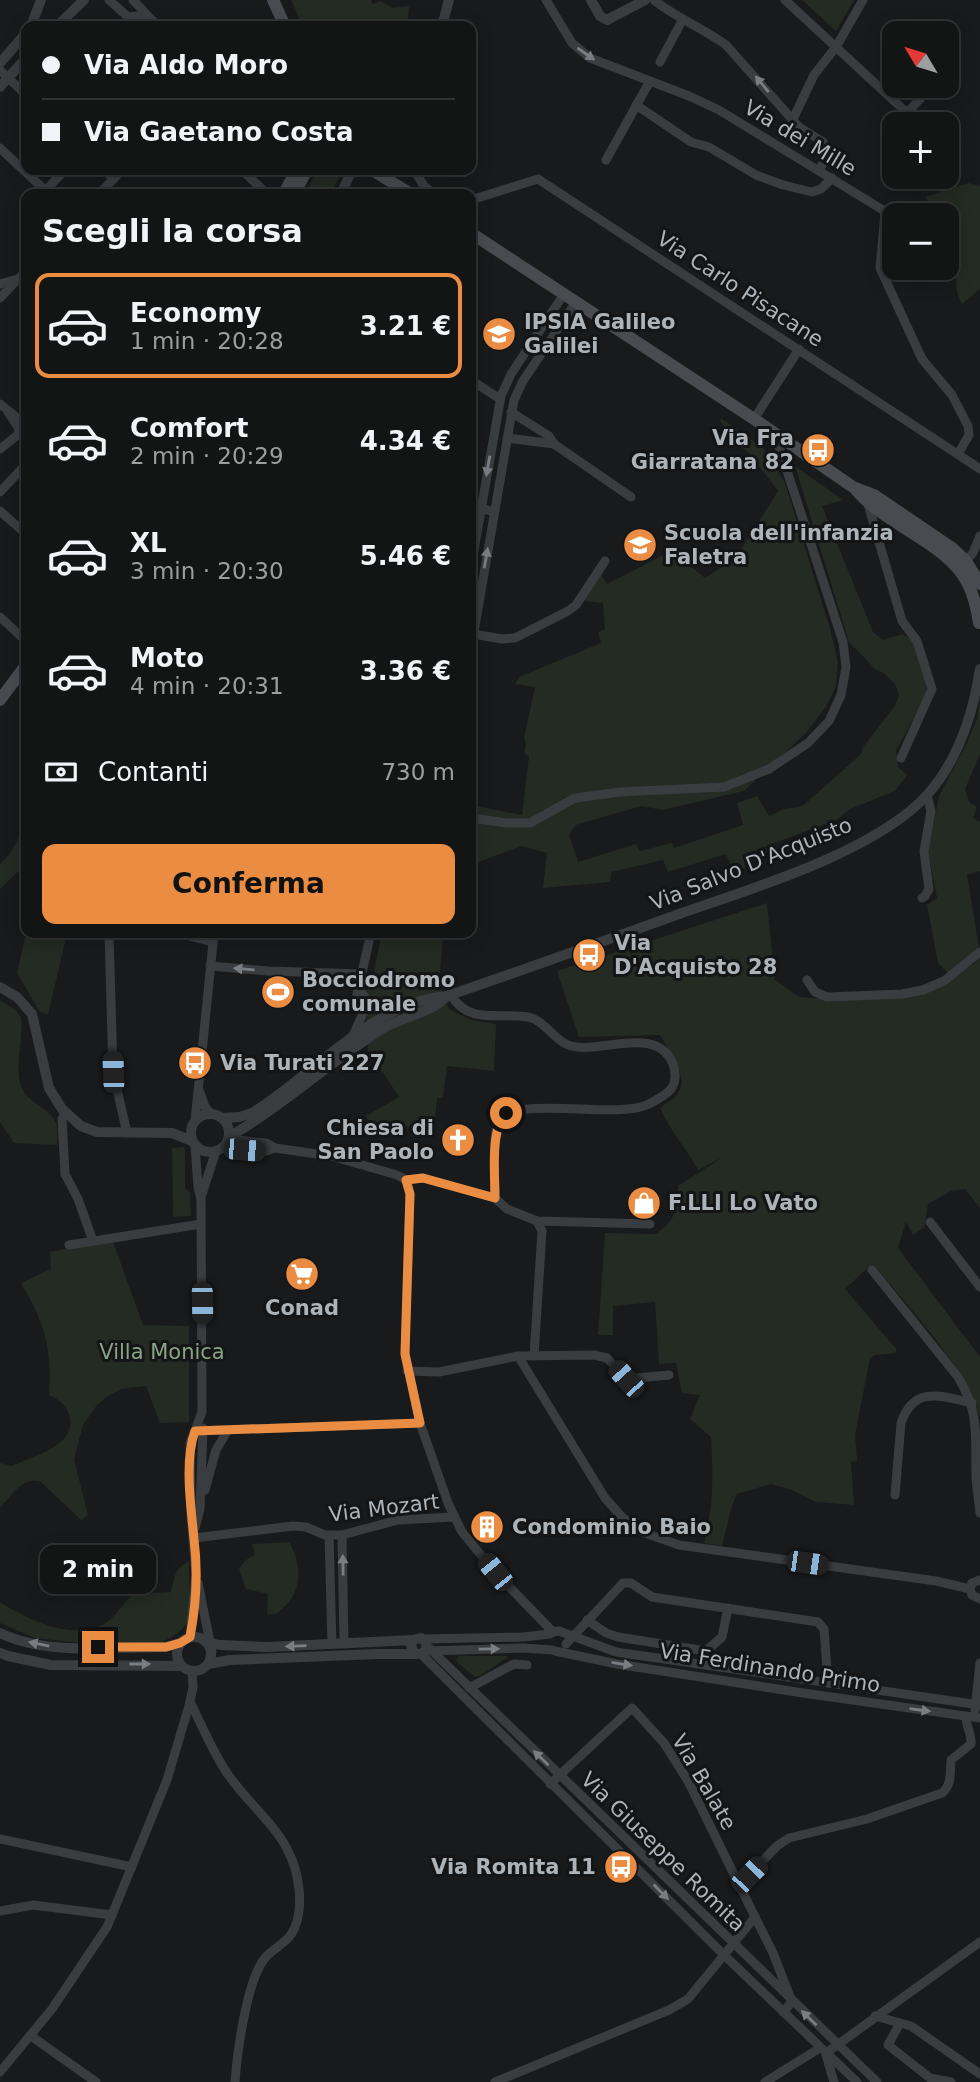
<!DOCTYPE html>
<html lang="it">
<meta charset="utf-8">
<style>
body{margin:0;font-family:"DejaVu Sans",sans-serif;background:#1c1d1d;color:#f1f3f6;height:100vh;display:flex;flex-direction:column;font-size:26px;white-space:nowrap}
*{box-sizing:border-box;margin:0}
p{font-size:23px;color:#9d9ea0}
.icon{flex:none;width:38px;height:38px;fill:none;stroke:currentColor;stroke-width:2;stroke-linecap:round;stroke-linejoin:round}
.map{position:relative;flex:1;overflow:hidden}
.panel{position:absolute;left:21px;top:189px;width:455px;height:749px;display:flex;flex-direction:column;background:#131414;border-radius:14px;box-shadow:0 4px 18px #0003,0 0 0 2px #323334}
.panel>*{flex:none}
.top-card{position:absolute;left:21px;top:21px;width:455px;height:154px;border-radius:14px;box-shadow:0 4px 18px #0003,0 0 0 2px #323334;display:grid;align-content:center;height:154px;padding:0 21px;background:#131414}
.needle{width:46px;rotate:308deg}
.buttons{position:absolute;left:882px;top:21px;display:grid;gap:14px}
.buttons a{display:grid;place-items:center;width:77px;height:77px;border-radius:14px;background:#131414;box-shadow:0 4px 18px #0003,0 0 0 2px #323334;font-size:35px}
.end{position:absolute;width:32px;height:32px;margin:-16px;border:9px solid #ea8d42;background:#111;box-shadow:0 0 0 4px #111}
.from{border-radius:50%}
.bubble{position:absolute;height:49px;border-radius:14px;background:#131414;box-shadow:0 4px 18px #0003,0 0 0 2px #323334;font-size:23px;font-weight:700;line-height:49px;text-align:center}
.car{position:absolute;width:21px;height:42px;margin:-21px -10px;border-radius:9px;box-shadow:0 0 5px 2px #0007;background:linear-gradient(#222 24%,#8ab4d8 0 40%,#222 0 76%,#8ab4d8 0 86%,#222 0)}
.top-card b{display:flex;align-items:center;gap:24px;height:66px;font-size:26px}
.top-card b+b{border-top:2px solid #323334}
.top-card i{width:18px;height:18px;background:#f1f3f6}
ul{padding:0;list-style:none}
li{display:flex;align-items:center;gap:21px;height:105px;margin:0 14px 10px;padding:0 7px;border:4px solid transparent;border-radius:14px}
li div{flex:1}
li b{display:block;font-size:26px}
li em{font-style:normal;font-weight:700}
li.active{border-color:#ea8d42}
li>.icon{width:63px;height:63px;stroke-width:1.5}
h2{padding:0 21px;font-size:32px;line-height:84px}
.pay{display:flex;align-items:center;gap:18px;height:77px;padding:0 21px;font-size:26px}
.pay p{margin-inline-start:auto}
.primary-button{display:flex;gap:14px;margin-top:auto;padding:14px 21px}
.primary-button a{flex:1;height:80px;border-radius:14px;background:#ea8d42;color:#111;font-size:28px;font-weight:700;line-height:80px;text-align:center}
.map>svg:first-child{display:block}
.green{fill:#242b23}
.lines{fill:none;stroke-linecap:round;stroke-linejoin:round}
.minor{stroke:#3a3d40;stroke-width:9}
.tertiary{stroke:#3a3d40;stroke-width:10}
.secondary{stroke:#484c50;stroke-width:12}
.oneway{fill:#797e83}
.route{stroke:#ea8d42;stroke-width:9}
.labels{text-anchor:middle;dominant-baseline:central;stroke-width:6;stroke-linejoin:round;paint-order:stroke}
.street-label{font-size:21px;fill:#acb4ba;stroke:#141516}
.poi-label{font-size:21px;font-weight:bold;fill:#acb4ba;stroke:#141516;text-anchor:start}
.park-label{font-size:21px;fill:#89a484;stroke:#141516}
</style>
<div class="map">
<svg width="980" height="2082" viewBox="0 0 980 2082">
<rect width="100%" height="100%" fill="#191a1b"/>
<g class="green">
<path d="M291,0H371L373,4L380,1L393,8L409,6L408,19L415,23L413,26H303Z"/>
<path d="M802,0H854L836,31Z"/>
<path d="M317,170H343L331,194H305Z"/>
<path d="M968,183L980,186V289L962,304C952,286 957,268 959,248L947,229V215H938L925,197Z"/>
<path d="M721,418L763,448L785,483L829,625L838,662L836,686L826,707L805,734L744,791L663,810L641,806L576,825L569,835L578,862L636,844L640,851L672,843L674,848L743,825L737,803L757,796L769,816L784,809L798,807L805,804L861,754L863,747L894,707L899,696L895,684L884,673L875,669L849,642L795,466L843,500L822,506L873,632L883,640L902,634C905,636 909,637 912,640C920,651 927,682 926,695L896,751L898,767L907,775L895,791L850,809L838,819L743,855L745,868L734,873L726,854L668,872L663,860L611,872L610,882L543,888L547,853L521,846L471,865V805L522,815L529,756L524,754L526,744L524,738L535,687L515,684L519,677L601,643L598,632L605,629L603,603L584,601L600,573L607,584L675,549L688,564L705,578L735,559L778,491L749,453L732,439L720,421Z"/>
<path d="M980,702V754L965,789L969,802L977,807L973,818L980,822V871L967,875L979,948L948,973L938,963L927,905L937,898L928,851L939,796L967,743L977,719Z"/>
<path d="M26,825V864L0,889V864L9,855Z"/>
<path d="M767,903L775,980L799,997L823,999L918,995L947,983L980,959V1208L965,1189L951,1191L928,1204L924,1228L913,1235L906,1222L898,1248L980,1357V1418C970,1371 906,1305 875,1266L871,1265L845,1289L897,1350L895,1353L875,1355L870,1358L855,1435L857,1461L851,1462L854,1505L816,1502L792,1490L771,1484L737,1494L732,1506L722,1546L704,1543C714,1505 713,1476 711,1437L690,1419L700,1395L682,1393L676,1363L659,1364L655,1302L613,1306V1335H598L605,1233L655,1234C674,1223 679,1207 678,1186L723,1157L698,1170C687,1149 669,1130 661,1109C665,1102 669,1103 674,1098C693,1079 670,1053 660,1035L579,1037L557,971Z"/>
<path d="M26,933H67L48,1015L40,1012L17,973Z"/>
<path d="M384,933H443L439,983L449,1009L471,1020L496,1024L494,1071L447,1066L443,1098H437L435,1120L377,1134L366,1116L399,1097L368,1050L365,990L371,988L380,942Z"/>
<path d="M0,1000L15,1010L21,1017C24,1038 15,1060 20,1083C26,1105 48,1104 56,1123C58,1129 57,1139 57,1145L14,1143L0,1122Z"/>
<path d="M185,1147V1188L190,1193L191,1216L173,1217L172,1148Z"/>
<path d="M112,1239L143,1325L189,1326V1422L160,1423L146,1386L121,1389L108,1396L97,1405L83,1425L74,1459L88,1515L81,1520L41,1482C23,1476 12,1495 0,1508V1463L12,1466C34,1456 79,1445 69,1414C65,1405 59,1399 49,1395C52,1347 45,1324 21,1283L51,1269L50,1252Z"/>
<path d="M289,1542C301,1561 303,1588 286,1605C280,1612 276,1615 267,1614L268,1594L246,1589L239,1569L246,1560L255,1554L252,1544Z"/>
<path d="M189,1562L190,1615C186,1629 174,1637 161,1642L81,1643L35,1638L0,1623V1602C28,1620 76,1643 107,1622C118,1614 123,1602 134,1594L171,1592C174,1579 175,1566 189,1562Z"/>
<path d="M459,1656H506L508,1657L480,1676L475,1677L458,1663L456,1659Z"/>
</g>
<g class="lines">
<g class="minor">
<path d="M109,0L128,17L147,15L158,26"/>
<path d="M133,0L147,15"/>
<path d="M546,0L572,43L590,58L689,96L719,110L883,210L885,213L880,268L922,359L952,395L968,426L969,435L958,454"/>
<path d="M654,0C676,18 703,28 726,45L799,127L823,142L828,150L825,160L819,170"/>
<path d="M785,0L919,124"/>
<path d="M660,62L683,19"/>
<path d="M947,69L955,60"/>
<path d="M0,70L26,95"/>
<path d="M636,105L691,142L709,147L756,175L783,185L812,192L821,189L832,178"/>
<path d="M907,113L932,86"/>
<path d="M793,119L814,75L836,47L863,0"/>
<path d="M0,148L49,194"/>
<path d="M606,160L650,81"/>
<path d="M104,170L114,179"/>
<path d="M242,170L267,194"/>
<path d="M414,170L424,186L434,194"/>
<path d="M45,191L65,170"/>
<path d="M99,194L122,170"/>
<path d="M471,200L538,179L980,469"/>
<path d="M0,284L18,279"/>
<path d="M0,298L26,271"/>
<path d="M471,380L500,399"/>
<path d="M0,404L26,425"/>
<path d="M511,412L549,436L554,444L631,497"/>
<path d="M754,419L799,349"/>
<path d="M507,438L554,444"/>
<path d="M0,449L19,434L18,427L8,412"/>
<path d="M0,492L26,464"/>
<path d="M868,504L902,621L917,641L932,689L901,758"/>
<path d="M471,505L494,512"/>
<path d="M0,511L26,534"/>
<path d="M966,561L973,553L980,536"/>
<path d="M471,567L501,396L511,374L564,294"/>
<path d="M0,617L26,641"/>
<path d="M473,634L502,639L515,638L568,611L576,605L605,561"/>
<path d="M471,649L514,400L523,381L576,302"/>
<path d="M471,818L507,823H530L575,798L620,792L724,787L769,769L808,743L829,721L841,695L846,667L843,642L775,434"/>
<path d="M922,898L925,896L929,889L924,851L931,811L927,795"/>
<path d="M109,933L113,1072L127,1133"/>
<path d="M177,933L213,942"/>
<path d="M210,966L268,971L361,974"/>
<path d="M807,980L815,992L827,997L902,994L923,990L944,981L980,952"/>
<path d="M359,988C370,1010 379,1007 402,1007"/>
<path d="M451,995C468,1025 500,1012 528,1017C545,1020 555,1042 571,1046C602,1054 657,1024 673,1064C676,1073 676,1082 671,1089C665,1096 656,1100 649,1104C615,1121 509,1092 498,1124C492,1140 495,1180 495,1198"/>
<path d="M352,1038L363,1013L357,994L371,933"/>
<path d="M199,1090L205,1107L211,1114"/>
<path d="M65,1112L62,1119L65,1174L78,1199L93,1241"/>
<path d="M195,1121L214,933"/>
<path d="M228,1139L266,1143L275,1148L331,1156L397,1175L406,1180L423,1178L495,1198L507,1209L537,1221L650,1224"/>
<path d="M222,1148L266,1151L275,1148"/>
<path d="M406,1180L410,1194L405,1354L420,1423L448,1503L462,1532L495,1572L553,1632"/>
<path d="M201,1197L216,1151"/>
<path d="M930,1222L980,1287"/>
<path d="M69,1245L201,1224"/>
<path d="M872,1270L958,1377C980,1414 975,1433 976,1474C976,1487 979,1500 980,1513"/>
<path d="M518,1356L605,1498L622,1517L642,1532L679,1545L936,1581L970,1589"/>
<path d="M534,1356L542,1231L537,1221"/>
<path d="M407,1371L439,1372L518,1356L594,1355L607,1358L626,1379L669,1375"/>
<path d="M195,1431L420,1423"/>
<path d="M205,1490L216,1450L228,1430"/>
<path d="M895,1495L901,1423C914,1385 941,1396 972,1403"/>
<path d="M195,1528L200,1509L203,1428"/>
<path d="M342,1535L344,1644"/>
<path d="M329,1536L332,1644"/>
<path d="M194,1538L293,1526L306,1527L325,1535H342L398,1520L455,1517"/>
<path d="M198,1583L212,1652"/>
<path d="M970,1589L972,1595L980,1599"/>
<path d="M970,1589L972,1583L980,1580"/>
<path d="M587,1620L606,1633L618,1637L706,1651L722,1637L728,1608"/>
<path d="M553,1632L559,1631L616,1652L980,1705"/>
<path d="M190,1637L196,1574L191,1514L190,1443L202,1412L201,1199L198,1187L195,1146"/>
<path d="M423,1639L523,1637L550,1634"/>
<path d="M566,1644L623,1583H631L652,1597L818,1622L824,1629L828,1683"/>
<path d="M427,1646L877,2082"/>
<path d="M428,1651L523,1648L552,1650"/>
<path d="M555,1651L617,1664L803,1693L980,1718"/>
<path d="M421,1654L724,1955L857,2082"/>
<path d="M469,1688L514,1664L527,1665"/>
<path d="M190,1702C202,1725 212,1751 227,1773C244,1799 274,1823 287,1849C299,1871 304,1904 295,1927C289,1943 275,1946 265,1958C247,1979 237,2053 235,2082"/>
<path d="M975,1710L980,1663"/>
<path d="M0,1839L132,1867"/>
<path d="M738,1882L749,1875L777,1846L789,1838L867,1819L942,1793C952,1785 950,1772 951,1760L971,1744C972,1735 966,1726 966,1717"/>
<path d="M0,1911L33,1905L112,1915"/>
<path d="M755,1917L773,1953L792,2002L783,2012"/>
<path d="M875,2016L911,2026L980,2074"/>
<path d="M900,2023L888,2045L930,2078L951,2082"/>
<path d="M31,2036L96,2082"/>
<path d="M826,2053L980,1942"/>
<path d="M826,2055L834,2082"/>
<path d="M0,2072L52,2009L107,1927L167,1780L190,1702L193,1687L192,1671"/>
<path d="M495,2082L669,2010L688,1999L755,1917L688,1781L664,1743L632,1708L550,1784"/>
<path d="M765,2082L820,2048"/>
</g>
<g class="tertiary">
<path d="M591,0L600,16L607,20L645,0"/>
<path d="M31,26L41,0"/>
<path d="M57,26L84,0"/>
<path d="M442,26L449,0"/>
<path d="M0,63L26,33"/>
<path d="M0,87L26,58"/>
<path d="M341,194L352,170"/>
<path d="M0,987L17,997L32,1014L49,1088L62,1109L81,1126L97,1132L172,1133L192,1141"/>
<circle cx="210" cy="1133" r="19"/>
<path d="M222,1118L239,1117L252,1113C313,1076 372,1002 447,996C526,969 604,941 682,913C754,888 877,851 928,794C959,759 973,714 980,669"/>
<path d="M229,1137C282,1106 328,1064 380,1030C401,1017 430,1014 447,996"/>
<path d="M0,1633C47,1656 115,1647 166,1647L180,1643"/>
<circle cx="194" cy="1654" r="17"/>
<path d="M207,1642L220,1645L267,1647L413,1640"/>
<path d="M0,1653L8,1656L51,1665L181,1666"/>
<path d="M208,1664L230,1660L377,1654H421L427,1649L425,1641L421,1638L413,1640L411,1645L414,1653"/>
</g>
<g class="secondary">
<path d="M273,0L285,26"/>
<path d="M372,170L411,194"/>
<path d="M284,194L296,170"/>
<path d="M294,194L307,170"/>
<path d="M471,233L754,419L853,487L874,495L952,548L966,561L980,584"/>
<path d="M856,490C885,525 947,543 967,582C974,595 977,609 979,623"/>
<path d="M0,700L26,665"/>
</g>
</g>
<defs><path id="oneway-solid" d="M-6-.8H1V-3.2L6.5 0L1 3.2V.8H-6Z" transform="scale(1.75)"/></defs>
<g class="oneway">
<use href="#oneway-solid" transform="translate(586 54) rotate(35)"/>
<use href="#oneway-solid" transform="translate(762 84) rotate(-130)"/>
<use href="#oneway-solid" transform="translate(488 466) rotate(100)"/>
<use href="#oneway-solid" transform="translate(486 558) rotate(-80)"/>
<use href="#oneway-solid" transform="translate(244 969) rotate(-175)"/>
<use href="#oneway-solid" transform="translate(343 1565) rotate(-91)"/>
<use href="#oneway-solid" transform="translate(39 1644) rotate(-169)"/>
<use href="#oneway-solid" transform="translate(296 1646) rotate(178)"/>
<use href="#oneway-solid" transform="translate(489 1649) rotate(-1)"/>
<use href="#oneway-solid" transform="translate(140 1664)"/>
<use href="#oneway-solid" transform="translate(622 1664) rotate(9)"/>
<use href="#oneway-solid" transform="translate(920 1710) rotate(8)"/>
<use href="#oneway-solid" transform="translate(541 1758) rotate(-136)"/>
<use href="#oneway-solid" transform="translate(661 1892) rotate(45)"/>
<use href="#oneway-solid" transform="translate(809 2018) rotate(-136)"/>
</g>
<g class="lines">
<path class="route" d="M98,1647H166L180,1643L190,1637C196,1606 198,1571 194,1539C191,1507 184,1461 195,1431L420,1423L405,1354L410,1194L406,1180L423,1178L495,1198C495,1175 490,1129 506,1113"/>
</g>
<defs>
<g id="school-disc" transform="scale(1.75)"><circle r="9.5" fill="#ea8d42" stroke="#141516"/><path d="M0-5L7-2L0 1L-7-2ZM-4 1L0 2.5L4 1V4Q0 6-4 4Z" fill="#fff"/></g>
<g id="bus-disc" transform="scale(1.75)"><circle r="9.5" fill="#ea8d42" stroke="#141516"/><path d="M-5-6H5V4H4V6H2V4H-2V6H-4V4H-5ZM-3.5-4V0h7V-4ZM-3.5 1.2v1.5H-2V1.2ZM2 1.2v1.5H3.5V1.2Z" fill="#fff"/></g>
<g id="stadium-disc" transform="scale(1.75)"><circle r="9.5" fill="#ea8d42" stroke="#141516"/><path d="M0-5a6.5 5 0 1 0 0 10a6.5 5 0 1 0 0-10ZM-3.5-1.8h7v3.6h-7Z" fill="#fff"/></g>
<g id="church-disc" transform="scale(1.75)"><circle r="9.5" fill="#ea8d42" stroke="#141516"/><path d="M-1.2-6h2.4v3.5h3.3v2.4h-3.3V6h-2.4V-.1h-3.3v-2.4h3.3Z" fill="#fff"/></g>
<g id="shop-disc" transform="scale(1.75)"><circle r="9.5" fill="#ea8d42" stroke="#141516"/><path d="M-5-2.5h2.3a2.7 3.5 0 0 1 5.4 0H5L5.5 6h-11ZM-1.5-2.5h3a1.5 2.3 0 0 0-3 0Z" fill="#fff"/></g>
<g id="supermarket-disc" transform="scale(1.75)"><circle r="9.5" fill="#ea8d42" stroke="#141516"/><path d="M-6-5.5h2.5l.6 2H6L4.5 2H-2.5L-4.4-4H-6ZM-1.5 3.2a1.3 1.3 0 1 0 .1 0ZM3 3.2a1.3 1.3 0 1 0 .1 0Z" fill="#fff"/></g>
<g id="building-disc" transform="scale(1.75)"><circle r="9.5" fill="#ea8d42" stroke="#141516"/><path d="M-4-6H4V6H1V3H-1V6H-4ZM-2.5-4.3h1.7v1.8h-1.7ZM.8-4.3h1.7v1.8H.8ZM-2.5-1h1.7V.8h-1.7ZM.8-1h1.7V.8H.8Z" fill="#fff"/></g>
</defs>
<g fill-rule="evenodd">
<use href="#school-disc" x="499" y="334"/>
<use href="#bus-disc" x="818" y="450"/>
<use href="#school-disc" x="640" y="545"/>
<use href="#bus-disc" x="589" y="955"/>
<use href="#stadium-disc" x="278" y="992"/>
<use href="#bus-disc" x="195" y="1063"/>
<use href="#church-disc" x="458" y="1140"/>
<use href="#shop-disc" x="644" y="1203"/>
<use href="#supermarket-disc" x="302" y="1274"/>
<use href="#building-disc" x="487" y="1527"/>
<use href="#bus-disc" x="621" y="1867"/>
</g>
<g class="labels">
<g class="street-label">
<text transform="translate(800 138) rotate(31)">Via dei Mille</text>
<text transform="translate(740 289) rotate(33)">Via Carlo Pisacane</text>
<text transform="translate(751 864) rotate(-22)">Via Salvo D'Acquisto</text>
<text transform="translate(384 1508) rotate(-7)">Via Mozart</text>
<text transform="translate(770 1668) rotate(9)">Via Ferdinando Primo</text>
<text transform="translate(704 1782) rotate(60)">Via Balate</text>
<text transform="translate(663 1852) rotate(44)">Via Giuseppe Romita</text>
</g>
<g class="poi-label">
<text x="524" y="322">IPSIA Galileo<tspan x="524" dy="24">Galilei</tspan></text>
<text x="794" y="438" text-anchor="end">Via Fra<tspan x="794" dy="24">Giarratana 82</tspan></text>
<text x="664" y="533">Scuola dell'infanzia<tspan x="664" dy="24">Faletra</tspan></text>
<text x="614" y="943">Via<tspan x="614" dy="24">D'Acquisto 28</tspan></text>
<text x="302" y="980">Bocciodromo<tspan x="302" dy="24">comunale</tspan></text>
<text x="220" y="1063">Via Turati 227</text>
<text x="434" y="1128" text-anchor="end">Chiesa di<tspan x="434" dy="24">San Paolo</tspan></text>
<text x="668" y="1203">F.LLI Lo Vato</text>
<text x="302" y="1308" text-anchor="middle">Conad</text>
<text x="512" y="1527">Condominio Baio</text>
<text x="596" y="1867" text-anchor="end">Via Romita 11</text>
</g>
<g class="park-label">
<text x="162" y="1352">Villa Monica</text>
</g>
</g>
</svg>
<div class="buttons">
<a><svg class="needle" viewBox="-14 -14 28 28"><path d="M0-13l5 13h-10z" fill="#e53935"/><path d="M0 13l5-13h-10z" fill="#9d9ea0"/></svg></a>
<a>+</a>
<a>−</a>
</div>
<i class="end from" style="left:506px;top:1113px"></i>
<i class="end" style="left:98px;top:1647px"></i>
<div class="bubble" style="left:40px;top:1545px;width:116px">2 min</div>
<i class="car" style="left:113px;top:1072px;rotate:358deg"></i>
<i class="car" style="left:244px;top:1150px;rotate:95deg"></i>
<i class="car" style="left:202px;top:1303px;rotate:179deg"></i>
<i class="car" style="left:626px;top:1379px;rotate:318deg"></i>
<i class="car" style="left:807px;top:1563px;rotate:98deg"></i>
<i class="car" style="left:495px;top:1572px;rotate:321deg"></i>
<i class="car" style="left:749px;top:1875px;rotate:44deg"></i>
<div class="top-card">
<b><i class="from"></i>Via Aldo Moro</b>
<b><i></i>Via Gaetano Costa</b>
</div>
<section class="panel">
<h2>Scegli la corsa</h2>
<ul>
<li class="active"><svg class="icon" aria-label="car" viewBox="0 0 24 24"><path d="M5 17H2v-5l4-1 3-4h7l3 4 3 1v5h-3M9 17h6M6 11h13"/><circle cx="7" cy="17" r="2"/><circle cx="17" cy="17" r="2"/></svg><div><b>Economy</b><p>1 min · 20:28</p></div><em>3.21 €</em></li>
<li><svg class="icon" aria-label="car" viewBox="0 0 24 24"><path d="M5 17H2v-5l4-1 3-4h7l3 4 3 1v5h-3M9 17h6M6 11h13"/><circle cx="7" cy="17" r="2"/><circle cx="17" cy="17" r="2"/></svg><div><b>Comfort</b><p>2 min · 20:29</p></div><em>4.34 €</em></li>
<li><svg class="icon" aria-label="car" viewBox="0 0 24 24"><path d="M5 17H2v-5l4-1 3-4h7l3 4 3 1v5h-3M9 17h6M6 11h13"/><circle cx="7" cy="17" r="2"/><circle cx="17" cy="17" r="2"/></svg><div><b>XL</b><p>3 min · 20:30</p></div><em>5.46 €</em></li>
<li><svg class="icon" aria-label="car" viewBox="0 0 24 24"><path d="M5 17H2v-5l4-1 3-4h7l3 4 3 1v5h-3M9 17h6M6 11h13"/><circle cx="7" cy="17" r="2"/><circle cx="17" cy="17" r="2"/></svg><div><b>Moto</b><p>4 min · 20:31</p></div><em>3.36 €</em></li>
</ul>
<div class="pay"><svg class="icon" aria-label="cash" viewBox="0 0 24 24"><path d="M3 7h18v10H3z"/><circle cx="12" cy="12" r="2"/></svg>Contanti<p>730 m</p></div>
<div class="primary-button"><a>Conferma</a></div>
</section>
</div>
